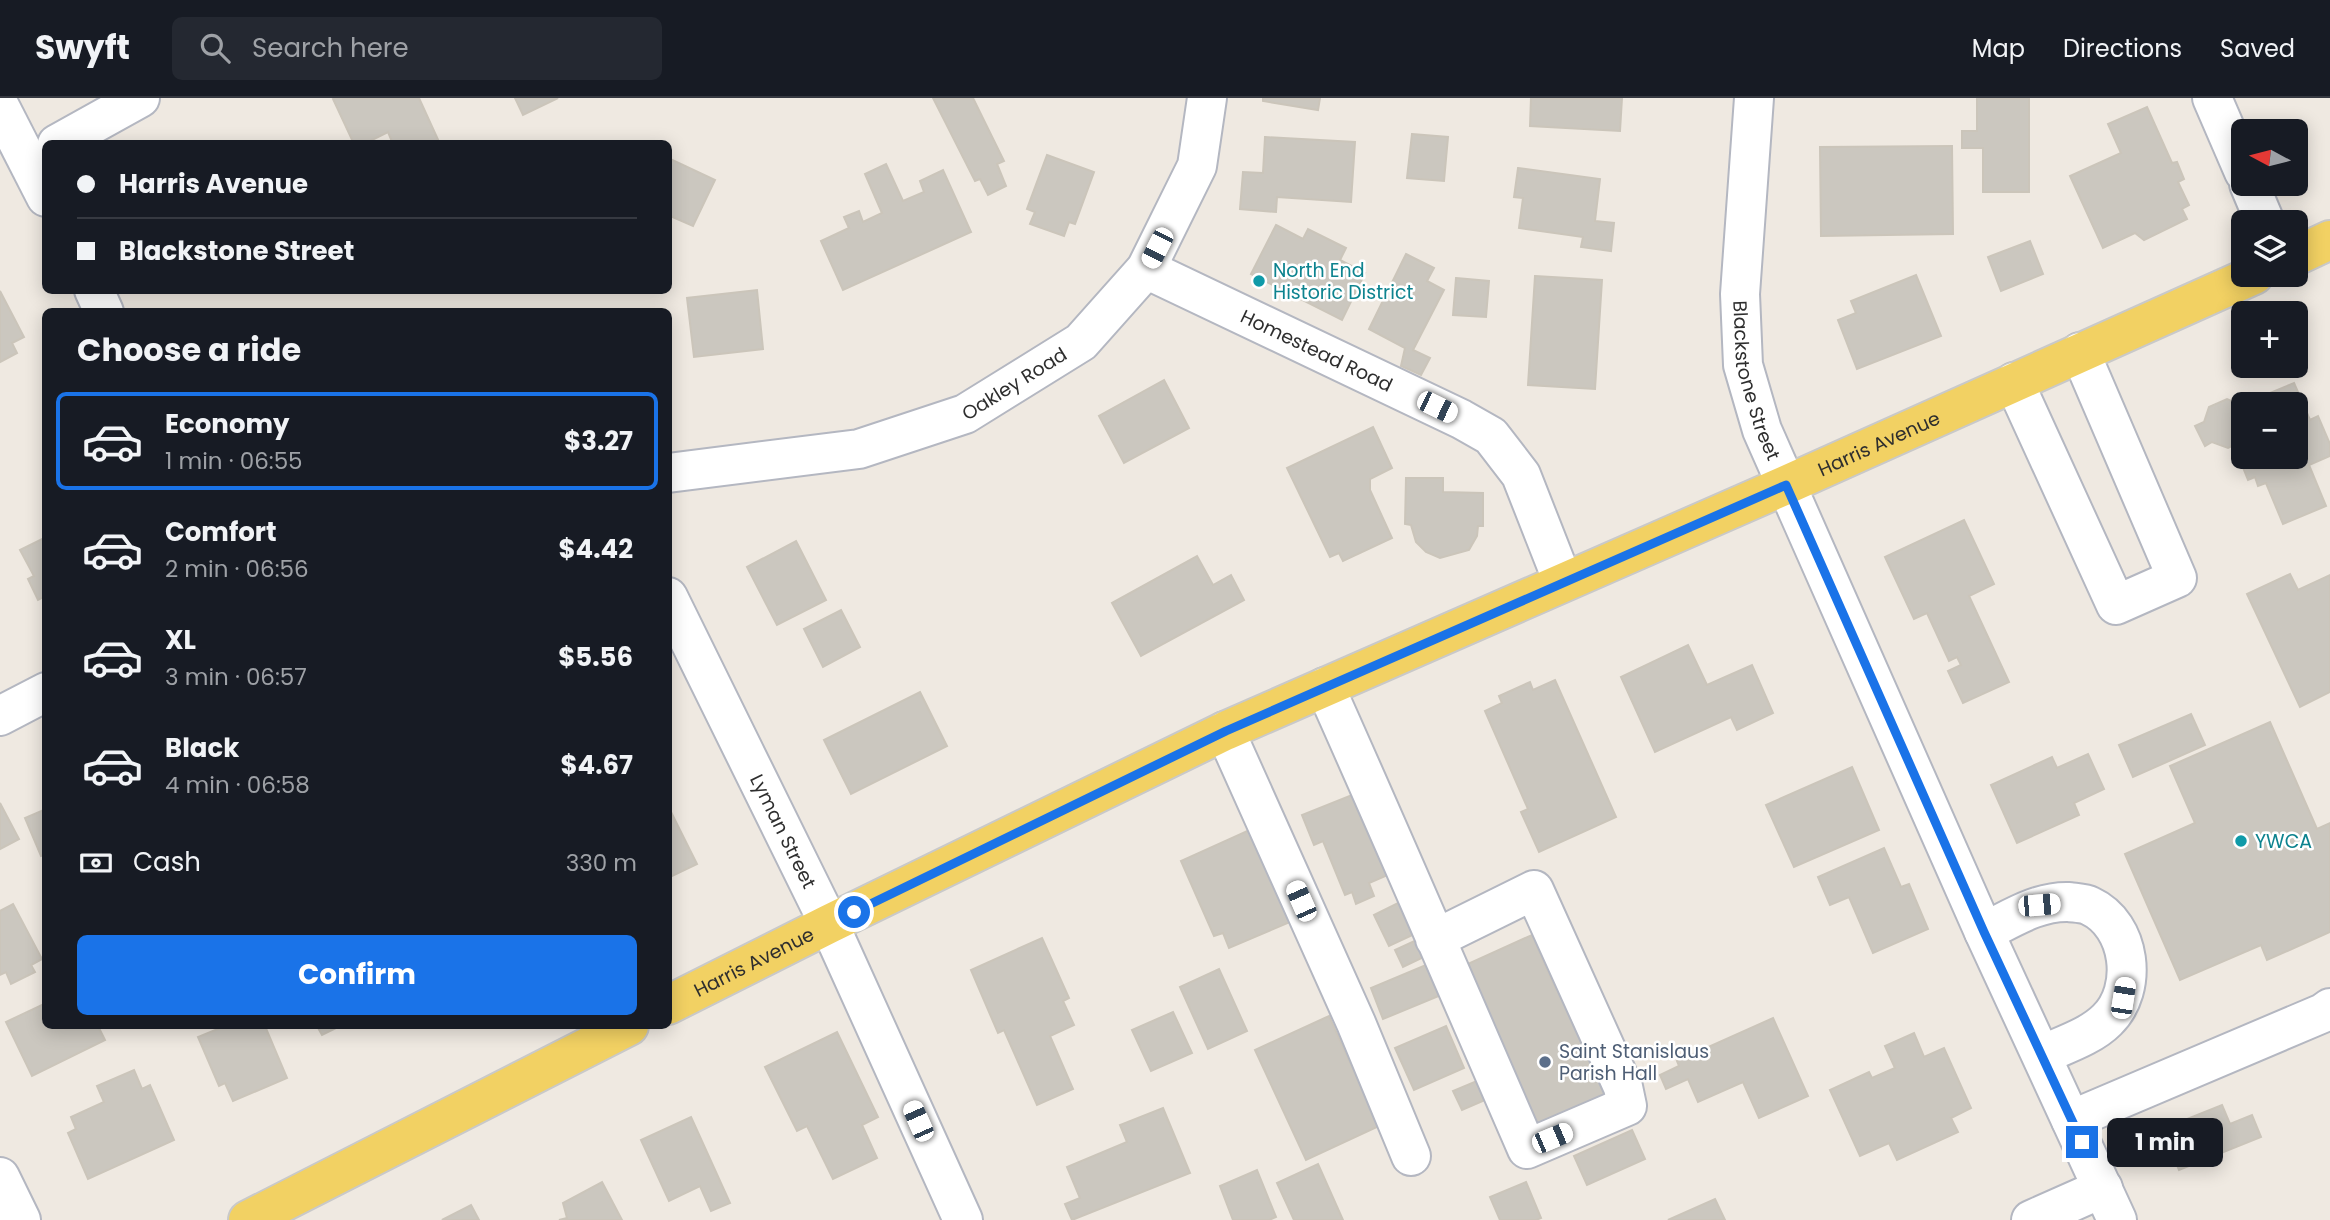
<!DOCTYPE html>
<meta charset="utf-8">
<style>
body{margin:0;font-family:Poppins,sans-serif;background:#242831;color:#f1f3f6;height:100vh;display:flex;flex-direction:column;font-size:26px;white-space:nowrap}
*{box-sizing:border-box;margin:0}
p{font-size:23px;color:#9ea1a6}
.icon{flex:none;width:38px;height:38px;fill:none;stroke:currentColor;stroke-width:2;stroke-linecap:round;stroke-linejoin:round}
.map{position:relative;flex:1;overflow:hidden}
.drawer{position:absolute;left:42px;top:210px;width:630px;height:721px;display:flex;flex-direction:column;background:#171b24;border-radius:10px;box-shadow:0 4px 18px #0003}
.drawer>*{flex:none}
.top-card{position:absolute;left:42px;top:42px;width:630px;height:154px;border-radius:10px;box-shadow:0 4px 18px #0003;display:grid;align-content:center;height:154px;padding:0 35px;background:#171b24}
.needle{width:46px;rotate:277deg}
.buttons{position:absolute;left:2231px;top:21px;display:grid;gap:14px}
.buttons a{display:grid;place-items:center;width:77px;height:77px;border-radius:10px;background:#171b24;box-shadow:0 4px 18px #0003;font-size:35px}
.end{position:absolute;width:32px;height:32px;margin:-16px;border:9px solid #1a73e8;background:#fff;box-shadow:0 0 0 4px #fff}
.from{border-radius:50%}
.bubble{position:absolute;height:49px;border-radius:10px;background:#171b24;box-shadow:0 4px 18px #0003;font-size:23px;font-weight:700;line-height:49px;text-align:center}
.car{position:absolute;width:21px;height:42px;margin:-21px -10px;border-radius:9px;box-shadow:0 0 5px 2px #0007;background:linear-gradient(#fff 24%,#345 0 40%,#fff 0 76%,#345 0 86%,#fff 0)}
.top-card b{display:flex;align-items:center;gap:24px;height:66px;font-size:26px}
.top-card b+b{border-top:2px solid #363941}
.top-card i{width:18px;height:18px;background:#f1f3f6}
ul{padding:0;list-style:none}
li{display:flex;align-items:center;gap:21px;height:98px;margin:0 14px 10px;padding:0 21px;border:4px solid transparent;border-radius:10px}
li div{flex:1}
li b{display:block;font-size:26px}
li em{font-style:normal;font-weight:700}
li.selected{border-color:#1a73e8}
li>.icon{width:63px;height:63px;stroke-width:1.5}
h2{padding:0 35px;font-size:32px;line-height:84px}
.pay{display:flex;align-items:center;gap:18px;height:77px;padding:0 35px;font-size:26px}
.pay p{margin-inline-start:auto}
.primary-button{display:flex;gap:14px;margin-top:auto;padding:14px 35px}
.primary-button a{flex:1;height:80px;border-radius:10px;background:#1a73e8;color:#fff;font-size:28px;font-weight:700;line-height:80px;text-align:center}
header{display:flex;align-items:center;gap:42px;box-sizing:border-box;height:98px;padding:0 35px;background:#171b24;border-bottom:2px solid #363941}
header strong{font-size:33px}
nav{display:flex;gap:38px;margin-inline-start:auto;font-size:24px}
.search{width:490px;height:63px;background:#242831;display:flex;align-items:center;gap:18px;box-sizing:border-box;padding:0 24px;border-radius:10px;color:#9ea1a6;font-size:26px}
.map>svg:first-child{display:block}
.building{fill:#cbc7bf;stroke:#cbc5ba;stroke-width:2;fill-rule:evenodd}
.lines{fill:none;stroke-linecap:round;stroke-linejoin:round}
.minor-casing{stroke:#b4b7c1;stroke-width:42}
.major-casing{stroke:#c9c9c9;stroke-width:42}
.minor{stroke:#fff;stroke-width:38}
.major{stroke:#f2d163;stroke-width:38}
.route{stroke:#1a73e8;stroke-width:9}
.culture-dot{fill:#0f9aa8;stroke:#fff;stroke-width:2.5}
.service-dot{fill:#5c6f8a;stroke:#fff;stroke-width:2.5}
.labels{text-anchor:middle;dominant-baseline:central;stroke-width:5;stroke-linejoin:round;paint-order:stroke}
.culture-label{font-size:19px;fill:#0d838f;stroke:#fff;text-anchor:start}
.street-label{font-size:19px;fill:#2e2e2e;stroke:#fff}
.service-label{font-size:19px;fill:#4e5e75;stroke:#fff;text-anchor:start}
</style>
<header>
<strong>Swyft</strong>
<div class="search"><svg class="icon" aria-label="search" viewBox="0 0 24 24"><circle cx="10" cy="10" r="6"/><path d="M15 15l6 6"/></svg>Search here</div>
<nav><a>Map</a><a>Directions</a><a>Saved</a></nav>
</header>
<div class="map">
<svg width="2330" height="1122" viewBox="0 0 2330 1122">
<rect width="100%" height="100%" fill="#efe9e1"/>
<g class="building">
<path d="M335,0H419L440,46H393L388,34L364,46H354L333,1Z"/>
<path d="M515,0H558L523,17Z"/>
<path d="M933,0H973L1004,63L997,66L1006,88L988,97L980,81L975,83Z"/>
<path d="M1263,0H1320L1318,12L1263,3Z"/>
<path d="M1531,0H1622L1620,33L1530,28Z"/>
<path d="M1977,0H2029V94H1983V50H1962V33H1977Z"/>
<path d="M2147,9L2172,65L2177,64L2184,81L2178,84L2189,107L2182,111L2187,121L2144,142L2135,135L2103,150L2070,78L2121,55L2108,26Z"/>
<path d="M1412,36L1448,39L1444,83L1407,80Z"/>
<path d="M1265,39L1355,44L1351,104L1277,99L1276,114L1240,111L1243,74L1263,75Z"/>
<path d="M1952,48L1953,136L1821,138L1820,49Z"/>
<path d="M1047,57L1094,74L1075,126L1069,124L1064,138L1030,126L1035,114L1027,111Z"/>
<path d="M668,60L715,82L693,128L668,117Z"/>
<path d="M886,66L903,103L924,94L920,83L943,72L971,134L843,192L821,143L849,130L844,119L859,113L863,124L882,115L865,76Z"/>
<path d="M1518,70L1600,81L1595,123L1614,125L1611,153L1581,149L1583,139L1519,130L1523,100L1514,99Z"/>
<path d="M1276,127L1303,141L1308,131L1346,150L1340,162L1365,175L1342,222L1251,176Z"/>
<path d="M2030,143L2043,176L2001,193L1988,159Z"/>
<path d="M1406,156L1434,170L1427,183L1444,192L1413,252L1430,260L1421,277L1401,268L1405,250L1369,231Z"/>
<path d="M1916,177L1941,238L1857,271L1838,222L1856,215L1851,203Z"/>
<path d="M1535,178L1602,182L1595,291L1528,287Z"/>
<path d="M1456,180L1489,183L1486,219L1453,217Z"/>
<path d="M757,192L763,251L694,259L687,200Z"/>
<path d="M0,193L24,239L12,245L17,255L0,264Z"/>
<path d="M1164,282L1189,330L1124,365L1099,318Z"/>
<path d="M2294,285L2310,322L2318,318L2330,346V358L2309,367L2326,408L2283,426L2266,385L2258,388L2255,379L2248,382L2234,347L2228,350L2212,344L2205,348L2195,328L2204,324L2209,309L2227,301L2241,307ZM2244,306H2296V359H2244Z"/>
<path d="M1373,329L1392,370L1370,381V392L1392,440L1343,463L1339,455L1330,459L1287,370Z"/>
<path d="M1406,380H1443V394L1483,395V428H1478L1477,438L1469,452L1440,460L1426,454L1416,444L1411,427L1405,426Z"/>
<path d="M1964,422L1994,486L1969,498L2009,584L1963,605L1948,573L1961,567L1957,559L1949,563L1927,515L1914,521L1885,459Z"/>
<path d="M46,439V498L38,502L28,481L34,478L20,452Z"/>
<path d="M796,443L826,502L777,527L747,469Z"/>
<path d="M1197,458L1213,487L1231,477L1244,502L1141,558L1112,505Z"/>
<path d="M2290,476L2298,492L2330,477V594L2300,609L2247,496Z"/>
<path d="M841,512L860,549L823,569L804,531Z"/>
<path d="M1688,547L1707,587L1752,567L1773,615L1737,632L1731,619L1655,654L1621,579Z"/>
<path d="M1555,582L1616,719L1539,754L1521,714L1528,711L1485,613L1502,605L1499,598L1530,584L1533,592Z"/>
<path d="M920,594L947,648L851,696L824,642Z"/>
<path d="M2191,616L2205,647L2133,679L2119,647Z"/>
<path d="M2270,624L2317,731L2330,725V834L2267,862L2261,847L2180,882L2125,756L2195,725L2170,668Z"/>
<path d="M2088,656L2104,691L2074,705L2079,717L2017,745L1991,687L2052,659L2057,670Z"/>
<path d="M1852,669L1879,732L1794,769L1766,707Z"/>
<path d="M1357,695L1390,776L1369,785L1374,798L1356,806L1352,794L1345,797L1323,743L1314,747L1302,717Z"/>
<path d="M0,705L19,741L0,751Z"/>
<path d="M668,708L697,766L668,780Z"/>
<path d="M46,711V756L41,758L25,720Z"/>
<path d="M1256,729L1290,824L1229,850L1223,835L1214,838L1181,763Z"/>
<path d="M1884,750L1901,789L1909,786L1928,831L1873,855L1849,799L1830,807L1818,779Z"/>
<path d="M1406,801L1421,833L1389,848L1374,817Z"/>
<path d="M13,806L42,861L31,867L35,874L11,886L6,874L0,877V813Z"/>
<path d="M1532,837L1556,891L1561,888L1612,1004L1530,1041L1459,870Z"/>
<path d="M1423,839L1430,856L1403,869L1395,852Z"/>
<path d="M1042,840L1069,900L1063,903L1074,927L1050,938L1073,991L1037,1007L1004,932L998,935L971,872Z"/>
<path d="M1433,864L1446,895L1383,921L1371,890Z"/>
<path d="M1219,871L1247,933L1208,951L1180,889Z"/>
<path d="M46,905V928H98L105,942L32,978L6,924Z"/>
<path d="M1173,914L1192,955L1151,973L1132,932Z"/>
<path d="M1329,918L1379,1028L1306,1062L1255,952Z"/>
<path d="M1773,920L1808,998L1759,1020L1743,984L1698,1004L1688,981L1666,991L1660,977L1679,968L1677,963Z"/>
<path d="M225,928H265L287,980L233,1003L225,985L219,988L198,939Z"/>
<path d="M317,928H340L322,937Z"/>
<path d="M1446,928L1464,970L1414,992L1395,950Z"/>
<path d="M837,934L878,1019L862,1027L877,1060L833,1081L807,1028L797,1033L765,969Z"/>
<path d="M1914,935L1924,959L1944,950L1971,1010L1951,1020L1958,1034L1897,1062L1889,1045L1860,1058L1830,992L1869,974L1872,980L1895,970L1885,948Z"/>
<path d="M134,972L142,991L150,987L174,1042L88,1081L68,1035L76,1031L71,1019L104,1004L97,988Z"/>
<path d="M1484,980L1492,999L1462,1012L1453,993Z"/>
<path d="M2222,1007L2230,1026L2252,1017L2261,1039L2179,1072L2162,1031Z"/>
<path d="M1163,1010L1190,1075L1072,1122L1065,1106L1080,1100L1067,1069L1127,1044L1120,1027Z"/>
<path d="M691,1019L730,1105L711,1113L700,1088L669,1103L641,1042Z"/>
<path d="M1632,1032L1645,1061L1587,1087L1574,1058Z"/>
<path d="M1318,1066L1343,1122H1294L1277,1085Z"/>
<path d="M1257,1072L1276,1119L1269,1122H1233L1220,1088Z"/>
<path d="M602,1084L622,1122H559L567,1120L563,1105Z"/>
<path d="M1526,1084L1541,1120L1536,1122H1500L1490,1099Z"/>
<path d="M1715,1101L1725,1122H1668Z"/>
<path d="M471,1107L479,1122H442Z"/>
</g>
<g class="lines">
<g class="minor-casing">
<g id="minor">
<path id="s1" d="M1754,0L1740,196L1743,267L1762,332L1984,834L2117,1122"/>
<path d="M2212,0L2244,74"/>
<path d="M0,9L46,99"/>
<path d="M57,46L140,0"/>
<path d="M2249,86L2265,124"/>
<path id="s2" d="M1146,171L1461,321L1491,338L1521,377L1563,484"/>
<path d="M94,192L104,214"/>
<path d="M2014,284L2116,507L2177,480L2080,254"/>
<path id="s3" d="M668,375L859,351L965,316L1081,244L1146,171L1197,68L1207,0"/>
<path id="s4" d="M668,499L829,826L963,1122"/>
<path d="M1325,589C1394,743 1460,897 1527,1051L1627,1008L1623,989L1534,792L1435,841"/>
<path d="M0,618L46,594"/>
<path d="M1225,633L1356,925L1411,1058"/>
<path d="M1984,834C2011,821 2037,803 2069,804C2075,805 2084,805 2090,808C2131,827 2139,891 2107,922C2090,939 2063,947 2042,957"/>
<path d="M2071,1022L2323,915L2330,910"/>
<path d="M0,1079L21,1122"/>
<path d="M2031,1122L2103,1090"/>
</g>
</g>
<g class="major-casing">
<g id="major">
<path d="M2296,158L2330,142"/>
<path id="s5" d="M668,907L829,826L1225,633L1786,387L2254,177"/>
<path d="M248,1122L629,928"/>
</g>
</g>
<use href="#minor" class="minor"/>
<use href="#major" class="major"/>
</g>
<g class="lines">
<path class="route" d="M854,814L1226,633L1786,387L1984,834L2082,1044"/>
</g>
<g class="culture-dot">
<circle cx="1259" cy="183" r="7"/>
<circle cx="2241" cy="743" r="7"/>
</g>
<circle class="service-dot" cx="1545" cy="964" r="7"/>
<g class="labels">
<g class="culture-label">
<text x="1273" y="172">North End<tspan x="1273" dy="22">Historic District</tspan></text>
<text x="2255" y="743">YWCA</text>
</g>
<g class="street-label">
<text stroke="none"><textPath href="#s2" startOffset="189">Homestead Road</textPath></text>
<text stroke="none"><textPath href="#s1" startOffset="285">Blackstone Street</textPath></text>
<text stroke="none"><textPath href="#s3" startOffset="362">Oakley Road</textPath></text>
<text stroke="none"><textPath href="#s5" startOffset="1335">Harris Avenue</textPath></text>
<text stroke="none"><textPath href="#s4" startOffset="261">Lyman Street</textPath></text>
<text stroke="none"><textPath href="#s5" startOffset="96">Harris Avenue</textPath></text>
</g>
<g class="service-label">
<text x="1559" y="953">Saint Stanislaus<tspan x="1559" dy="22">Parish Hall</tspan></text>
</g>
</g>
</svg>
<div class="buttons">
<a><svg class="needle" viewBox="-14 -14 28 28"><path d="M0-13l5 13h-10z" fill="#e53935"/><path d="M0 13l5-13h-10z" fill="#9ea1a6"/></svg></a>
<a><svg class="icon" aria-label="layers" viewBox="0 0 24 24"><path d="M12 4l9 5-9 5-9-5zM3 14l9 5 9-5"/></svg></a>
<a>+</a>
<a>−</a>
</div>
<i class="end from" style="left:854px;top:814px"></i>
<i class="end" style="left:2082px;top:1044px"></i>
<div class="bubble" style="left:2107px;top:1020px;width:116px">1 min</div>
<i class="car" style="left:1157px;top:150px;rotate:207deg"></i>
<i class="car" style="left:1437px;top:309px;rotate:116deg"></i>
<i class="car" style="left:1301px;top:803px;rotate:336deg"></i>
<i class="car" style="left:2039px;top:807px;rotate:85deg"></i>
<i class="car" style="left:2123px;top:900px;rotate:9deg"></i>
<i class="car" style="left:918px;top:1023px;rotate:336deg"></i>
<i class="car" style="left:1552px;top:1040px;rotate:67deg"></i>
<div class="top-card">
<b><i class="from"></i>Harris Avenue</b>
<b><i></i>Blackstone Street</b>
</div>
<section class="drawer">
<h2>Choose a ride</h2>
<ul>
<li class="selected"><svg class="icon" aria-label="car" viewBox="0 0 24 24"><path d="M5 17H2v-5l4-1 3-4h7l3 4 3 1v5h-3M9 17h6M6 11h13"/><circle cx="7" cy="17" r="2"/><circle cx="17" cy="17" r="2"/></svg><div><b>Economy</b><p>1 min · 06:55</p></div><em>$3.27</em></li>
<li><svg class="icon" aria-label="car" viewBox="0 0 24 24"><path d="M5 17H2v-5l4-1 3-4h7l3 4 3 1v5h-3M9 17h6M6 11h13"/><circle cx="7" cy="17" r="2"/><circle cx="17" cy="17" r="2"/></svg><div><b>Comfort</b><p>2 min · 06:56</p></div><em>$4.42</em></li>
<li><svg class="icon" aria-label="car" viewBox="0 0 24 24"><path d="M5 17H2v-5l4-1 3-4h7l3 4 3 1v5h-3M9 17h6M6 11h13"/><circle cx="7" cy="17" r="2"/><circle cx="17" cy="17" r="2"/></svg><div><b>XL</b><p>3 min · 06:57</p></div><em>$5.56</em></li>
<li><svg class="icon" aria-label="car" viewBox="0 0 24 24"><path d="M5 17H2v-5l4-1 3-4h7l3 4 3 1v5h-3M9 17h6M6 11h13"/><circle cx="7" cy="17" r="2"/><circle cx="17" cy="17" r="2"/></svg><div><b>Black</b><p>4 min · 06:58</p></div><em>$4.67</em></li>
</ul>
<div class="pay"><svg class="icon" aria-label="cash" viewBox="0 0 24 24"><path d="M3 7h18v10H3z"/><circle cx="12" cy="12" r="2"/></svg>Cash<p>330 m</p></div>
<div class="primary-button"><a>Confirm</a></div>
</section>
</div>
